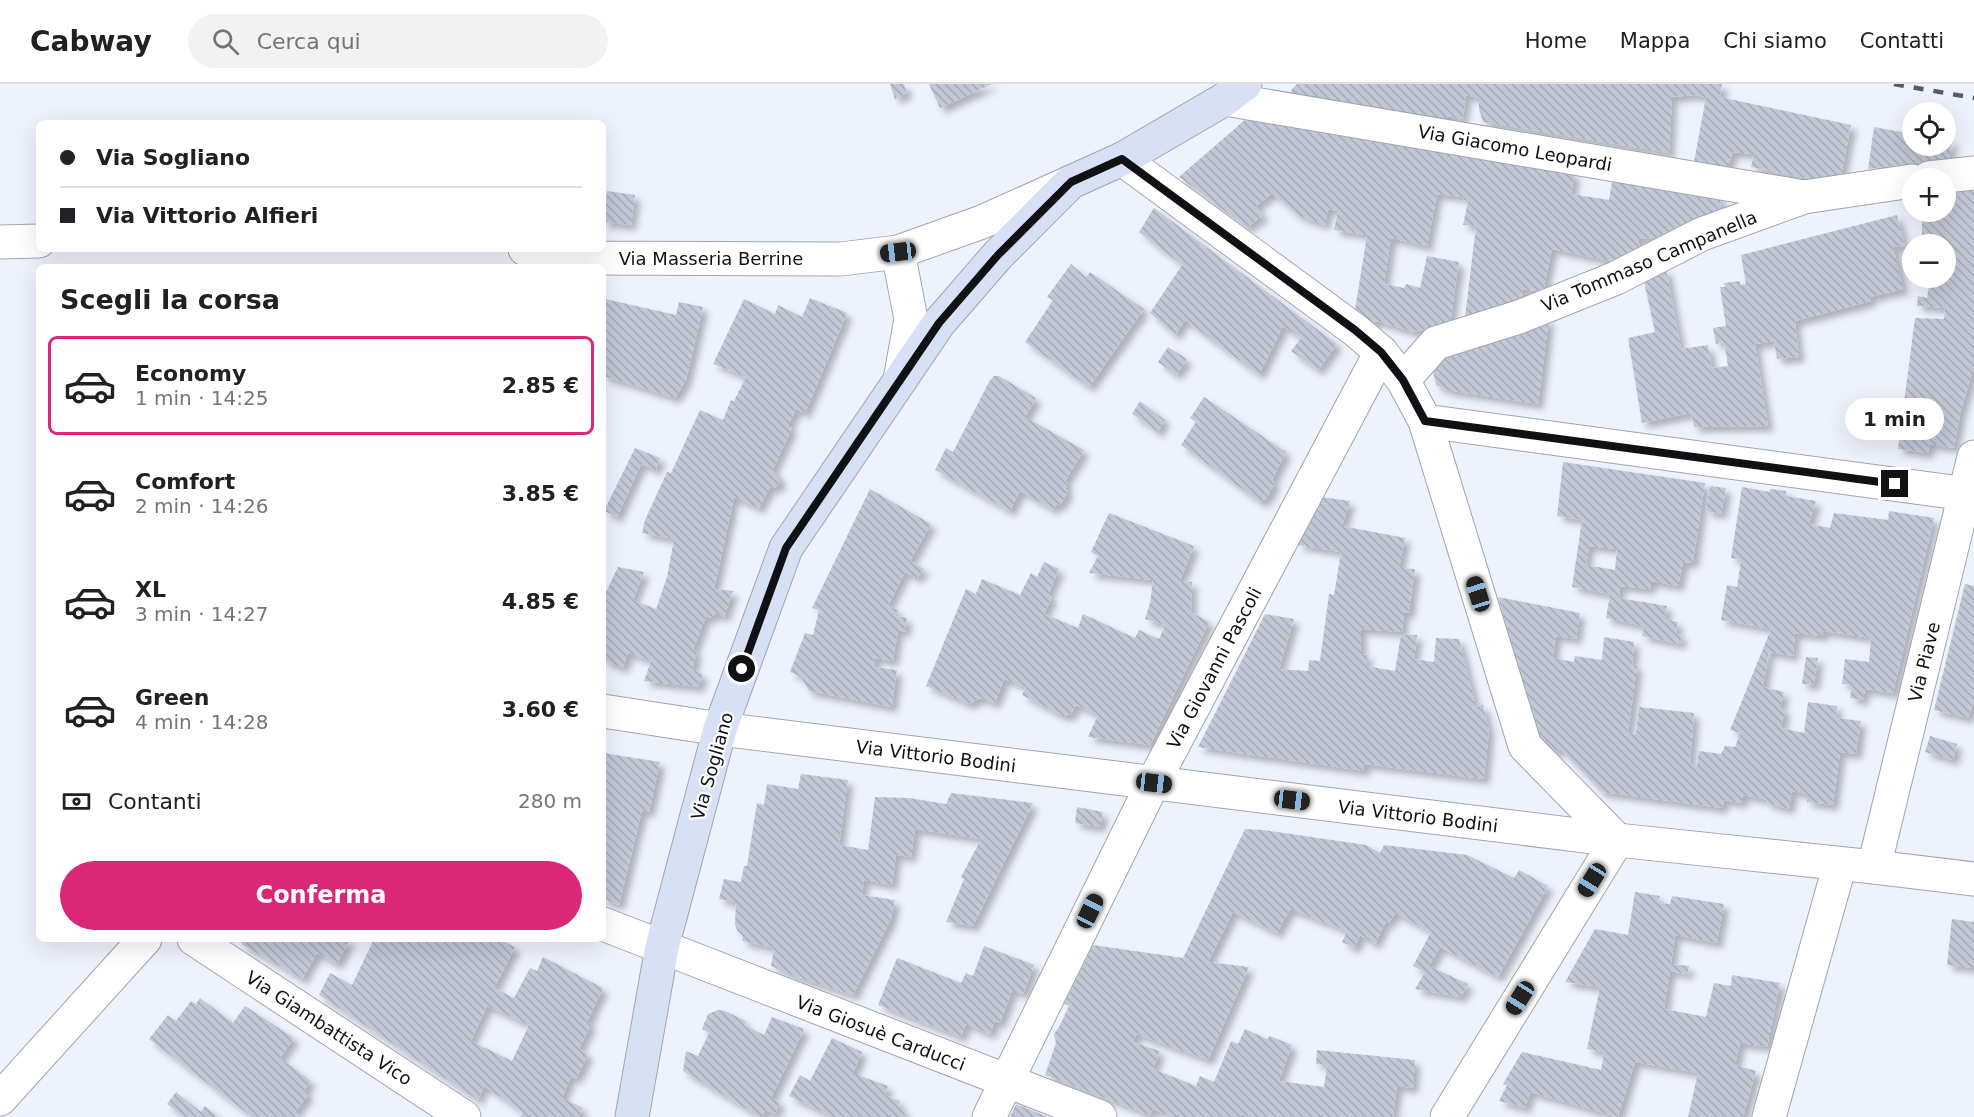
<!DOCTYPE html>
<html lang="it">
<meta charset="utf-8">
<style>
body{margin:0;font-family:"DejaVu Sans",sans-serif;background:#f2f2f2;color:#202124;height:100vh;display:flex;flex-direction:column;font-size:22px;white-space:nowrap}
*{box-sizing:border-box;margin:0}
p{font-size:20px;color:#757577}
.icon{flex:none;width:33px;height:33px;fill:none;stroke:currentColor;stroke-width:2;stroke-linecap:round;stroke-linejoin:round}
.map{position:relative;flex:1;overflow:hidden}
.details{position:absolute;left:36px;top:180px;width:570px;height:678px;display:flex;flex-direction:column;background:#fff;border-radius:9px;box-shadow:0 6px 24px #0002}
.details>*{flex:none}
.banner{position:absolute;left:36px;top:36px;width:570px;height:132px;border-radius:9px;box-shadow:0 6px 24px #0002;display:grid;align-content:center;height:132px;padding:0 24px;background:#fff}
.controls{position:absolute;left:1902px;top:18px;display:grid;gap:12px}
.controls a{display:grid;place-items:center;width:54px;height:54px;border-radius:50%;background:#fff;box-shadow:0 6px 24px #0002;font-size:30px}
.end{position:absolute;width:27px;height:27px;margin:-14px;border:8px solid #0f1115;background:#fff;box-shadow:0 0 0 3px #fff}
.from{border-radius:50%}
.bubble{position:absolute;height:42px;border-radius:21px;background:#fff;box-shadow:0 6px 24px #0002;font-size:20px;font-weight:700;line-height:42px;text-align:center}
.car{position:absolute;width:18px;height:36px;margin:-18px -9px;border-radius:8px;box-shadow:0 0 4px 2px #0007;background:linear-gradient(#222 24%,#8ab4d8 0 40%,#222 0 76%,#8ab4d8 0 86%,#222 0)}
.banner b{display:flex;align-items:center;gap:21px;height:57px;font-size:22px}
.banner b+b{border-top:2px solid #e0e0e0}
.banner i{width:15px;height:15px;background:#202124}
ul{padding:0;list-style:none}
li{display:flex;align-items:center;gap:18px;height:99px;margin:0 12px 9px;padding:0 12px;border:3px solid transparent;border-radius:9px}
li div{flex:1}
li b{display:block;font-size:22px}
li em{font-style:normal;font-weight:700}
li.active{border-color:#db2777}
li>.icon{width:54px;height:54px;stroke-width:1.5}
h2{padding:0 24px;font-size:27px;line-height:72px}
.pay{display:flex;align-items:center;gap:15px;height:66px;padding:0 24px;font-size:22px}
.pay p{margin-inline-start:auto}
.action{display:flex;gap:12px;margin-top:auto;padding:12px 24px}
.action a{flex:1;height:69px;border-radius:36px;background:#db2777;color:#fff;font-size:24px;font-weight:700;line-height:69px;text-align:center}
header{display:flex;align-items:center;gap:36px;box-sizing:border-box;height:84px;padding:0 30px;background:#fff;border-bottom:2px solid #e0e0e0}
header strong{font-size:28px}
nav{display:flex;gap:33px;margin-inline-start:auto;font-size:21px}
.search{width:420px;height:54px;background:#f2f2f2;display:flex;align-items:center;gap:15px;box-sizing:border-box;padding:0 21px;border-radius:33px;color:#757577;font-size:22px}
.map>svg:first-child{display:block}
.building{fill:url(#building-back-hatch);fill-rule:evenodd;filter:url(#shadow)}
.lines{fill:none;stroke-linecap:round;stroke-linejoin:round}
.street-casing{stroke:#9fa5b2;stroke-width:35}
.secondary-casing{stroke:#9fa5b2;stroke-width:35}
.street{stroke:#fff;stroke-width:33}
.secondary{stroke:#d8e0f6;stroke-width:33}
.rail{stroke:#575a60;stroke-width:4.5;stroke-dasharray:10 10;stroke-linecap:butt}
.route{stroke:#0f1115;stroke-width:8}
.labels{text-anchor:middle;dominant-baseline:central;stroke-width:4.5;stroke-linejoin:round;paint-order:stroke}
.street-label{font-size:18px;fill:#0f1115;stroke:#fff}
</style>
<header>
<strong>Cabway</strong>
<div class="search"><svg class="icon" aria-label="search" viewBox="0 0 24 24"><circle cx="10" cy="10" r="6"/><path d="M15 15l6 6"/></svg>Cerca qui</div>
<nav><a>Home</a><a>Mappa</a><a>Chi siamo</a><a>Contatti</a></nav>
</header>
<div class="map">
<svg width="1974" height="1033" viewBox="0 0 1974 1033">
<defs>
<pattern id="building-back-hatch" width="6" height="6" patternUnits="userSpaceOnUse" patternTransform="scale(1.5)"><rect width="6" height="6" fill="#c3c8d6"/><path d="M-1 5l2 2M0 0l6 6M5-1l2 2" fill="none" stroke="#a6abb7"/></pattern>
<filter id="shadow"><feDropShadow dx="5.5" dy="5.5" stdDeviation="3" flood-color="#0004"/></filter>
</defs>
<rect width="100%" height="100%" fill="#eef2fd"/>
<g class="building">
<path d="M890,0H904L907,9L895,15Z"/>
<path d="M929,0H992L940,24Z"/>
<path d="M1297,0H1722L1720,13L1851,41L1841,92L1820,97L1751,83L1754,70L1733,68L1729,79L1726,82L1694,78L1706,13L1694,11L1672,13L1669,69L1483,38L1479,25V14L1466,11L1463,35L1448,32L1447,37L1290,12L1292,5Z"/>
<path d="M1247,34L1575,89L1571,110L1609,116L1613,92L1721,112L1720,124L1654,154L1638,155L1640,164L1625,173L1619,172L1615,178L1552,165L1543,208L1523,205L1522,218L1465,233L1476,142L1463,141L1468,117L1463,116L1464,113L1437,110L1427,162L1391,154L1384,200L1404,204L1406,200L1420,204L1427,172L1459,178L1450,239L1414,248L1376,237L1372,241L1355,226L1367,151L1334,146L1338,127L1328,125L1325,141L1299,132L1272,109L1256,122L1263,131L1247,144L1179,93Z"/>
<path d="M1874,43L1912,50V62H1946V56L1952,57L1949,75L1868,85Z"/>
<path d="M1946,102H1974V282L1960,330L1954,364L1930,360L1928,369L1898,365L1915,234L1944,235L1945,224L1917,222L1918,212L1927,214L1930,194H1946V160H1934V157L1922,156V128H1946Z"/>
<path d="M607,107L635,111L631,141L603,138Z"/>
<path d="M1154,124L1337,260L1318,286L1291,267L1301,254L1283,242L1259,291L1185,236L1175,251L1150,229L1182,181L1139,148Z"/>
<path d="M1897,131L1905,163L1893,162L1903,205L1870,213L1871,217L1795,237L1799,273L1777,275L1774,257L1755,260L1768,342L1694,343L1691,329L1642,339L1628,254L1655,248L1643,193L1666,184L1681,265L1708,261L1712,284L1728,282L1724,258L1716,260L1713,244L1726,242L1720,203H1725L1724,199L1740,197V201L1746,200L1741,171Z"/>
<path d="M1071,180L1086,193L1090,188L1144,225L1089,303L1025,258L1053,216L1047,213Z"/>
<path d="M810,214L847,229L805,329L796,325L788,342L792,344L772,387L780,393V400L774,404L770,403L759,424L734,413L714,505L733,507L724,533L716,529L711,534L706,532L693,566L697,568L692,586L703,590L698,603L644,597L651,577L628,569L623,584L603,576V510H605L618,483L644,488L633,516L656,525L667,493L674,455L642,449L645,436L667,388L671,389L700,326L723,336L731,316L734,317L746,293L713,280L744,215L775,230L778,221L802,233Z"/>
<path d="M605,215L676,231L679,218L703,223L686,296L675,314L603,292V220Z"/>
<path d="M1549,233L1538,320L1447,306L1436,301L1431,278Z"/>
<path d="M1168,263L1187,275L1176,291L1158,278Z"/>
<path d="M994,292H999L1036,314L1025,333L1084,366L1065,397L1068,400L1065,405L1068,407L1060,422L1056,420L1053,426L1020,407L1010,427L935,386L946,364L953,368L990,296Z"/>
<path d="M1204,313L1286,368L1272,396L1275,399L1266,415L1260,418L1181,361L1196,338L1190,334Z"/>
<path d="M1140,317L1165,336L1158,348L1132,330Z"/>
<path d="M635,364L660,374L656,386L641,380L617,433L604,427Z"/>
<path d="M1563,378L1705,399L1693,478L1683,479L1678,502L1651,497L1650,505L1620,502L1619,514L1667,522L1665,535L1678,538L1676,550L1682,551L1680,560L1642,552L1644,542L1606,534L1610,510L1572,503L1582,436L1557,432ZM1589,462L1617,465L1615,486L1586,481Z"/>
<path d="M1710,402L1726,404L1721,430L1706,427Z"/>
<path d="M1742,403L1770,408V405L1786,407V412L1816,417L1809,440L1830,444L1834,429L1888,436L1889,427L1934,434L1893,609L1865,605L1863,616L1850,614L1852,601L1842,600L1845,575L1869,578L1871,554L1823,547L1822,552L1795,549L1793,572L1769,568L1763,603L1784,608L1780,624L1785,626L1781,644L1804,649L1808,618L1837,622L1836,634L1861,637L1856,670L1840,668L1833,721L1807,718V710L1792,707L1789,725L1767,719L1768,716L1743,711L1741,719L1724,716L1722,724L1602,708L1560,665L1555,669L1530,643L1502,551L1508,549L1498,513L1580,529L1576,555L1556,552L1553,574L1574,578L1575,572L1602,576L1604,553L1634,558L1632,581L1637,582L1628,649L1636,650L1639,623L1694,629L1690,680L1697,682L1699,667L1721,670L1725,662L1735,663L1740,649L1730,646L1771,545L1721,536L1727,501L1737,503L1741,476L1731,474Z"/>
<path d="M870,405L931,440L910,477L924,485L917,494L905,488L888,522L898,526L895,532L907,534L905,548L898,546L893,577L875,574L874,583L897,586L892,623L809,607L801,593L790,588L805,549L813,551L819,526L812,524Z"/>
<path d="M1321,413L1350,417L1342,442L1405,454L1399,484L1415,485L1409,529H1404L1402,548L1361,545V570L1368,571L1366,582L1395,587L1401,551H1417L1414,575L1434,578L1436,554L1459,555L1476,623L1483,620L1489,646L1484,695L1364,680V687L1198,663L1265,530L1294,535L1279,585L1308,587L1309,576L1320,577L1329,510L1334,511L1341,468L1297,461Z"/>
<path d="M1109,429L1194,462L1180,497L1192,498L1191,528L1209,538L1150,661L1088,653L1098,631L1076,621L1071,630L1063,632L1022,611L1026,603L1004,595L995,619L980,614L969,620L926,602L966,505L976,510L982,495L1020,511L1031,489L1037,493L1044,478L1059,485L1048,511L1052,513L1044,530L1078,544L1083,530L1135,554L1139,546L1159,555L1165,541L1145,535L1150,519L1153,496L1089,489L1098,472L1091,468Z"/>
<path d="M1965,500L1974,502V617L1968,634L1934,626Z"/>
<path d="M1806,573L1818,574L1814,601L1802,600Z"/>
<path d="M1930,652L1957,660L1953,676L1925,668Z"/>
<path d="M603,669L660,678L649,728L642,726L619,821L603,815Z"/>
<path d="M801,690L848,696L839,761L868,766L875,713L909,714L946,720L951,709L1033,719L973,842L946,838L964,795L961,793L981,755L915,745L911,773L896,771L892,801L864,796L862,811L895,816L891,835L853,911L799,894L771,882L774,864L742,857L743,852L737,846L735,840L736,818L719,815L724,795L741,798L744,782H747L757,719L764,721L767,700L798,705Z"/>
<path d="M1077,723L1103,728L1100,743L1075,739Z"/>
<path d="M1245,745L1263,746L1366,761L1380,769L1384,761L1467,771L1514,794L1519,786L1548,802L1498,893L1440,863L1429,882L1468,900L1461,913L1415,905L1425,888L1413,882L1431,848L1395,829L1389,839L1386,837L1375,860L1360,851L1355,864L1342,858L1347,847L1290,825L1277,849L1233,828L1208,878L1249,883L1208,976L1136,950L1133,958L1160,967L1153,985L1196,1002L1200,992L1214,998L1231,957L1238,960L1245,945L1267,955L1270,952L1292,961L1279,997L1324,1003L1327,981L1316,980L1317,966L1415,976L1413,1004L1397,1002L1393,1033H1252L1242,1030L1240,1033H1172L1153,1025L1150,1031L1045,991L1056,959L1054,950L1059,943L1069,922L1064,920L1093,861L1183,874Z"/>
<path d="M1635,808L1660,812L1658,819L1670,820L1672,812L1724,820L1717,859L1675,851L1671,880L1689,882L1688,890L1670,887L1664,925L1706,933L1714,899L1731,902L1732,891L1780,899L1767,963L1740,959L1735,981L1756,987L1743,1033H1688L1698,989L1635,978L1618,1033L1530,1008L1525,1024L1499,1017L1507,1001L1503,1000L1522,968L1601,986L1604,968L1587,965L1600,903L1565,898L1595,845L1628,851Z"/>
<path d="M1952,835L1974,838V884L1947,881Z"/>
<path d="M244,855H350L337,880L317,869L302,895L241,860Z"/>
<path d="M374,855H498L515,863L494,904L514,914L530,884L537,887L543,873L603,904L587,938L591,940L579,965L588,970L576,995L571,992L562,1014L583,1024L578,1033H520L523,1028L484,1002L478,1016L319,911L330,889L352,901ZM487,922L529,941L512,977L471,957Z"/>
<path d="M984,862L1034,881L1023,910L1012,906L1000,939L995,937L990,950L966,940L961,953L878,921L897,874L961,899L966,889L973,892Z"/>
<path d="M200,914L233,939L245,922L294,954L280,974L311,997L304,1006L309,1010L295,1028L301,1033H252L149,955L168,931L176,937L191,917L196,920Z"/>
<path d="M718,926L725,927L746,937L744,941L764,951L772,933L804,945L771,1014L780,1018L775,1030L765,1026L762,1033H760L683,987L686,967L698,972L709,949L702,945L708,930Z"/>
<path d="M832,954L862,968L852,991H858L888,1002L885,1011L900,1017L899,1022L905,1029L904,1033H833L789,1012L800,991L810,997Z"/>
<path d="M176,1008L201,1028L205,1022L218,1033H184L167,1020Z"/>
<path d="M1016,1020L1048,1033H1010Z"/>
</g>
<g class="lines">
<g class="street-casing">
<g id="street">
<path d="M1225,15L1804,113"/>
<path d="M1122,75L1355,246L1381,268L1403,296L1425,337L1525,662L1617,756"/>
<path d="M1929,94L1974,89"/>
<path d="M0,158L39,157"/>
<path d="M525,165L592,174L841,175L898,168L982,138L1069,99"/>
<path d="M898,168L911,235L900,296"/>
<path d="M1403,296L1436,259L1519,233L1616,194L1702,150L1804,113L1912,97"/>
<path d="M1425,337L1974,411"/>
<path d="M603,627L720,645L1617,756L1874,783L1974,795"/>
<path d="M1874,783L1974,373"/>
<path d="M603,840L1100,1033"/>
<path d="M194,855L464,1033"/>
<path d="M0,1015L145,855"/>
<path d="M989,1033L1153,699L1381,268"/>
<path d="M1447,1033L1617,756"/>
<path d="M1769,1033L1840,780"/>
</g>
</g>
<g class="secondary-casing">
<path id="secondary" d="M632,1033L662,863L720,645L786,464L939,239L998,171L1071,98L1122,75L1225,15L1245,0"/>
</g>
<use href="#street" class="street"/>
<use href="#secondary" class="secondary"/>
<path class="rail" d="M1894,0L1974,14"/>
</g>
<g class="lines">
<path class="route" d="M742,585L786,464L939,239L998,171L1071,98L1122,75L1355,246L1381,268L1403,296L1425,337L1895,400"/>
</g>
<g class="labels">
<g class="street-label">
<text transform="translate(1515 64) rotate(10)">Via Giacomo Leopardi</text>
<text x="711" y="174">Via Masseria Berrine</text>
<text transform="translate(1649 177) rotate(-23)">Via Tommaso Campanella</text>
<text transform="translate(1924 578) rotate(-76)">Via Piave</text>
<text transform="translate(1214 584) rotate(-62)">Via Giovanni Pascoli</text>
<text transform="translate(936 672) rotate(7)">Via Vittorio Bodini</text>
<text transform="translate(712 682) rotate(-74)">Via Sogliano</text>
<text transform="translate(1418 732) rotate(7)">Via Vittorio Bodini</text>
<text transform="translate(329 944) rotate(33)">Via Giambattista Vico</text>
<text transform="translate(881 949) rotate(21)">Via Giosuè Carducci</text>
</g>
</g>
</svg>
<div class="controls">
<a><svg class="icon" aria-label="locate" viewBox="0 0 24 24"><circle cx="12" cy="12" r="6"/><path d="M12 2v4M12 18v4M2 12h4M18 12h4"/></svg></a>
<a>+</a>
<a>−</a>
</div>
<i class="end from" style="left:742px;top:585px"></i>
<i class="end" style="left:1895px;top:400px"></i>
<div class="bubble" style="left:1845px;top:314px;width:99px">1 min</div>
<i class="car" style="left:898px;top:168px;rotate:263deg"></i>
<i class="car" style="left:1478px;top:510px;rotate:343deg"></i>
<i class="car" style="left:1154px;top:699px;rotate:97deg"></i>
<i class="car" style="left:1292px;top:716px;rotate:97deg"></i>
<i class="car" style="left:1592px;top:796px;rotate:212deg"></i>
<i class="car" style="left:1090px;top:827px;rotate:26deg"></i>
<i class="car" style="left:1520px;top:914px;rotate:212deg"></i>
<div class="banner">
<b><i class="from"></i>Via Sogliano</b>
<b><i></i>Via Vittorio Alfieri</b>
</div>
<section class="details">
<h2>Scegli la corsa</h2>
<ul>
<li class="active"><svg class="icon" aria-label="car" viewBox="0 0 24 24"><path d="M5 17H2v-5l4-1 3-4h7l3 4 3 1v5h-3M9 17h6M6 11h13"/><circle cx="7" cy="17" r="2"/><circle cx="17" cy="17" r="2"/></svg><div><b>Economy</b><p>1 min · 14:25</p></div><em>2.85 €</em></li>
<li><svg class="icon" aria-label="car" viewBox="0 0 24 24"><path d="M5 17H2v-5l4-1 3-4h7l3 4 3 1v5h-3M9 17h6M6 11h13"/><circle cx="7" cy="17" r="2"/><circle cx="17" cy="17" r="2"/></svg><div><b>Comfort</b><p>2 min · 14:26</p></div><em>3.85 €</em></li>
<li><svg class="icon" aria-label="car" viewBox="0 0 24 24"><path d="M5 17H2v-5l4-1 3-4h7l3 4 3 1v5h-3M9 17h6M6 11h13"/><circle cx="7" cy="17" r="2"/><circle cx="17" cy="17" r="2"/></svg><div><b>XL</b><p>3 min · 14:27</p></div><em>4.85 €</em></li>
<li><svg class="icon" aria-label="car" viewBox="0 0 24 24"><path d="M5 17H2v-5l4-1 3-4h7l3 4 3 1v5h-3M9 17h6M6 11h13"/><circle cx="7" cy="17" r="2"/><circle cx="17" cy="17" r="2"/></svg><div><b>Green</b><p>4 min · 14:28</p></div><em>3.60 €</em></li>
</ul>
<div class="pay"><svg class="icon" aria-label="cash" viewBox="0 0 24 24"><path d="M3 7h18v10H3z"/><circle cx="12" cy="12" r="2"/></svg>Contanti<p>280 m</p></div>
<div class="action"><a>Conferma</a></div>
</section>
</div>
